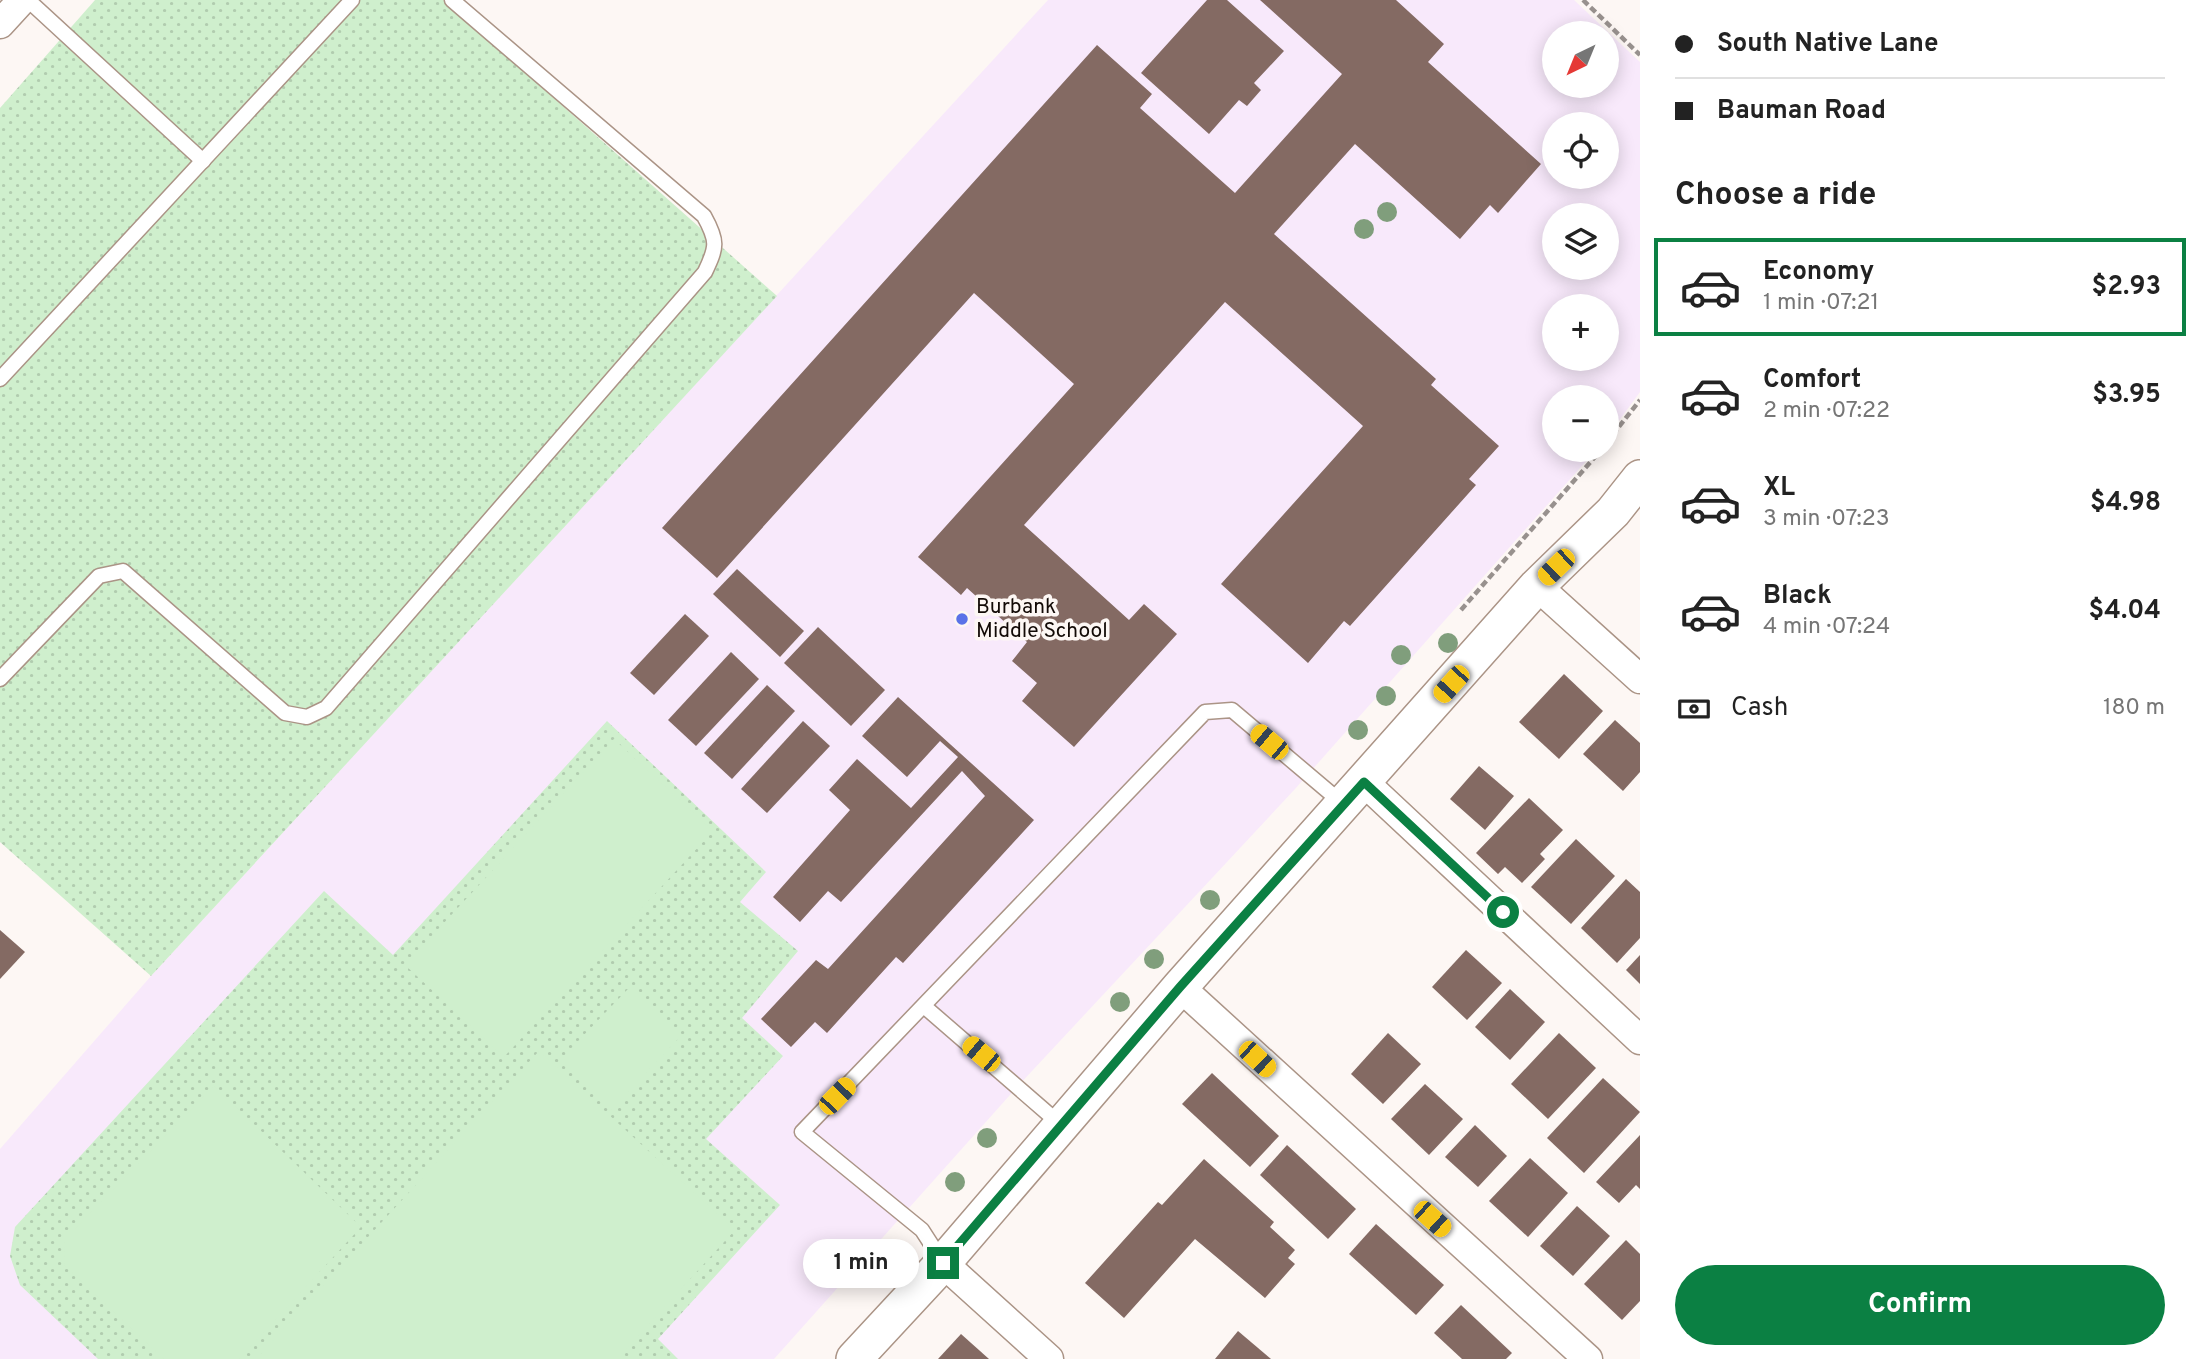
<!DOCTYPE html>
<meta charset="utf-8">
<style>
body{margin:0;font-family:Overpass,sans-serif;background:#f2f2f2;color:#222;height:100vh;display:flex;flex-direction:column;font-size:26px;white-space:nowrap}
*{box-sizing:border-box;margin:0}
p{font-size:23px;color:#767676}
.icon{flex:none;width:38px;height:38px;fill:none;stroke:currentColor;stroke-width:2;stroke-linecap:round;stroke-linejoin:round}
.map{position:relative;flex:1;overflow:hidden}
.panel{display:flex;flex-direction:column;background:#fff;width:560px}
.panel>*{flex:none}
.guide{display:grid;align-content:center;height:154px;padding:0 35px;background:#fff}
.needle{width:46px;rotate:223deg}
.buttons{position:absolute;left:1542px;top:21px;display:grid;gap:14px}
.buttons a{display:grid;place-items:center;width:77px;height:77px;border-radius:50%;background:#fff;box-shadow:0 4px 18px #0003;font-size:35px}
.end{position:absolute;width:32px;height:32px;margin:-16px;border:9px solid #0b8043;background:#fff;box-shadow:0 0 0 4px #fff}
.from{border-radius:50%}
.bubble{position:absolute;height:49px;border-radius:24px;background:#fff;box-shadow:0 4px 18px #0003;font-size:23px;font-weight:700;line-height:49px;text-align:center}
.car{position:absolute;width:21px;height:42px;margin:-21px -10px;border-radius:9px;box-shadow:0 0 5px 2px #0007;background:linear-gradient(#f5c518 24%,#345 0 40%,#f5c518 0 76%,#345 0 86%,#f5c518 0)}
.guide b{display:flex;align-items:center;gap:24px;height:66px;font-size:26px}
.guide b+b{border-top:2px solid #e0e0e0}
.guide i{width:18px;height:18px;background:#222}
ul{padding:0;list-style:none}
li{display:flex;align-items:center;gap:21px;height:98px;margin:0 14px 10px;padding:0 21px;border:4px solid transparent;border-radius:0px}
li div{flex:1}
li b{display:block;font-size:26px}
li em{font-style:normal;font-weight:700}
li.current{border-color:#0b8043}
li>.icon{width:63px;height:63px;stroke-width:1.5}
h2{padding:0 35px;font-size:32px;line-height:84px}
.pay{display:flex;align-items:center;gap:18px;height:77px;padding:0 35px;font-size:26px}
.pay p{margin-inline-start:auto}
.action{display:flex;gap:14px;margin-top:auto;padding:14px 35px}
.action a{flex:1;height:80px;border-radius:42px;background:#0b8043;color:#fff;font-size:28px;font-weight:700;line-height:80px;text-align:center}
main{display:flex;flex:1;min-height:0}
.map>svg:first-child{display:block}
.education{fill:#f8e9fb;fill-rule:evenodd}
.grass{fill:url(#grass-dots)}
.garden{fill:#cfefcd}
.building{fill:#846a63}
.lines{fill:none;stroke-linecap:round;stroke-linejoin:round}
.service-casing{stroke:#ab9486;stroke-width:17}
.minor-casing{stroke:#ab9486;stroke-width:31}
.tertiary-casing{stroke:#ab9486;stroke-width:38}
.path{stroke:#98918e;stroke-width:4.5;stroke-dasharray:7 3.5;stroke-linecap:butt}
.service{stroke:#fff;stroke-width:14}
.minor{stroke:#fff;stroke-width:28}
.tertiary{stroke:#fff;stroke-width:35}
.tree{fill:#809e7c}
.route{stroke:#0b8043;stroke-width:9}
.poi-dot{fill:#5a72e8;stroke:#fdf7f4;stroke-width:2.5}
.labels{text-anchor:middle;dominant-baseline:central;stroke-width:7;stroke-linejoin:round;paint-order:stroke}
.poi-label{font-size:21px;fill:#120a06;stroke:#fdf7f4;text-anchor:start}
</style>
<main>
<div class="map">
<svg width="1640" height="1359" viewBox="0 0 1640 1359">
<defs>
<pattern id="grass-dots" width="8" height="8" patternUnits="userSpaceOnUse" patternTransform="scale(1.75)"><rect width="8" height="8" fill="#cfefcd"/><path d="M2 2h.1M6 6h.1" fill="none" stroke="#b1ccaf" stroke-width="1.8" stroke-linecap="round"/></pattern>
</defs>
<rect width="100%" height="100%" fill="#fdf7f4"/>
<path class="education" d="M1048,0H1574L1640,62V392L1607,437L1606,397H1554V450H1596L1295,789L1018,1086L774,1359H0V1149L151,976ZM1554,33H1606V86H1554ZM1554,124H1606V177H1554ZM1554,215H1606V268H1554ZM1554,306H1606V359H1554Z"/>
<g class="grass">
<path d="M95,0H443L777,296L151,976L0,842V108Z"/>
<path d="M607,721L766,872L740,902L798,951L742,1018L783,1056L706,1139L780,1205L658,1339L678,1359H98L20,1285L10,1256L15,1227L324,891L393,955Z"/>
</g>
<g class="garden">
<path d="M614,739L713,831L504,1057L405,965Z"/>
<path d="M628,989L680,1037L611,1110L559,1061Z"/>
<path d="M539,1051L735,1230L617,1359H256Z"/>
<path d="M214,1086L361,1227L239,1359H164L64,1265L65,1239Z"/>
</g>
<g class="building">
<path d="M1207,0H1227L1284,51L1254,83L1261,90L1247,106L1239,100L1209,134L1141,73Z"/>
<path d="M1260,0H1396L1444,44L1428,62L1541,164L1498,213L1490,205L1460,239L1355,144L1274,234L1436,379L1431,385L1499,446L1469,479L1476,485L1350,626L1344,621L1308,663L1221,584L1363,426L1225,302L1024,525L1129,620L1144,604L1177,634L1074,747L1022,701L1037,683L1012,661L1027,642L967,588L961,595L918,557L1074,384L974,293L717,578L662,528L1097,45L1152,94L1140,108L1235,193L1342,74Z"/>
<path d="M737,569L804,631L780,657L713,594Z"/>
<path d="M685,614L709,636L654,695L630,673Z"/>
<path d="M818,627L885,690L851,726L784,663Z"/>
<path d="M731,652L759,679L696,746L668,720Z"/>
<path d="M1564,674L1603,711L1559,759L1519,722Z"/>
<path d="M767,685L795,711L732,779L704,753Z"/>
<path d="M898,697L1034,820L903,963L896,957L827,1033L815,1022L791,1047L761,1019L816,960L828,969L985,796L962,771L841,902L828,891L800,922L773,897L850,810L829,790L857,759L911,808L958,757L940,741L907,777L862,736Z"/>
<path d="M1615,720L1640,743V772L1623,791L1583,754Z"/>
<path d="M803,721L830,746L767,813L741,789Z"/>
<path d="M1479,766L1514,796L1485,830L1450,799Z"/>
<path d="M1529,798L1563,830L1540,854L1545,859L1522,883L1505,867L1498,874L1476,853Z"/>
<path d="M1576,839L1615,876L1571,924L1531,887Z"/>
<path d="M1626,879L1640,892V938L1617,963L1581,928Z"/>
<path d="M0,930L25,952L0,979Z"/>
<path d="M1466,950L1502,983L1467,1020L1432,987Z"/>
<path d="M1640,955V984L1626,970Z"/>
<path d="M1510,989L1545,1022L1510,1060L1475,1027Z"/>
<path d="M1388,1033L1421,1064L1383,1104L1351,1074Z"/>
<path d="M1559,1033L1596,1068L1548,1119L1511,1084Z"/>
<path d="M1212,1073L1279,1136L1250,1167L1182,1104Z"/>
<path d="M1603,1078L1640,1112L1584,1173L1547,1138Z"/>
<path d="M1425,1084L1463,1119L1429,1155L1391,1119Z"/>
<path d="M1475,1125L1507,1156L1478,1187L1445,1157Z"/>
<path d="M1640,1135V1189L1636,1185L1619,1203L1596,1182Z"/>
<path d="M1287,1145L1356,1209L1328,1239L1260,1175Z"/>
<path d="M1530,1158L1568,1193L1528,1237L1489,1201Z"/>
<path d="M1204,1159L1274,1222L1270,1227L1295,1250L1288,1258L1295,1264L1265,1298L1195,1239L1124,1318L1085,1283L1158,1202L1162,1205Z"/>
<path d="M1577,1206L1610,1236L1573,1276L1540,1246Z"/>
<path d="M1376,1224L1444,1285L1416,1315L1349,1254Z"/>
<path d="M1626,1240L1640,1254V1301L1622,1320L1584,1284Z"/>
<path d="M1461,1305L1512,1353L1506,1359H1462L1434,1333Z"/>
<path d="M1238,1331L1271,1359H1215Z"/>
<path d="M961,1334L989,1359H938Z"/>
</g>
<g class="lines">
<g class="service-casing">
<g id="service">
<path d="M28,0L203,161"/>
<path d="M0,379L352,0"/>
<path d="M0,679L99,576L123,571L285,713L307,717L326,708L705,272C717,247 718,241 704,216L452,0"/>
<path d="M925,1007L1060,1124"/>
<path d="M942,1261L922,1230L802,1132L1205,712L1232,710L1342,803"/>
</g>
</g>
<g class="minor-casing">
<g id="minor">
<path d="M0,24L22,0"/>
<path d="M1537,586L1640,679"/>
<path d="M1364,782L1640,1040"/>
<path d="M1180,987L1588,1359"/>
<path d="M943,1263L1049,1359"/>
</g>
</g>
<g class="tertiary-casing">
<path id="tertiary" d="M854,1359L943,1263L1180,987L1537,586L1613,512L1640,478"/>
</g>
<g class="path">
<path d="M1583,0L1640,55"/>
<path d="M1606,443L1640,400"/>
<path d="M1461,610L1601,450"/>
</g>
<use href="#service" class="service"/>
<use href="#minor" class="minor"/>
<use href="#tertiary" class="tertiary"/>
</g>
<g class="tree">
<circle cx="1387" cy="212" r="10"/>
<circle cx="1364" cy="229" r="10"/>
<circle cx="1448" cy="643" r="10"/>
<circle cx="1401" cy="655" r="10"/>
<circle cx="1386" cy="696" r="10"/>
<circle cx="1358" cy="730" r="10"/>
<circle cx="1210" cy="900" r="10"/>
<circle cx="1154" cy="959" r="10"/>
<circle cx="1120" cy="1002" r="10"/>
<circle cx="987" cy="1138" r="10"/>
<circle cx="955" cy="1182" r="10"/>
</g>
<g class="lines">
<path class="route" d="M943,1263L1180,987L1364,782L1503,912"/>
</g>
<circle class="poi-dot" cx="962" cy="619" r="7"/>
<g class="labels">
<g class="poi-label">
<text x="976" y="607">Burbank<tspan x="976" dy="24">Middle School</tspan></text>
</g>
</g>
</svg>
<div class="buttons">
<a><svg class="needle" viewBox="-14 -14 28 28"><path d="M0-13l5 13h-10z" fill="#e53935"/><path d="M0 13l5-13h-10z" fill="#767676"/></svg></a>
<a><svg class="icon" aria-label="locate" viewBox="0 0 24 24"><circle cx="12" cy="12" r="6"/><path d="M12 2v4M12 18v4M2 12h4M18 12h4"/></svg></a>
<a><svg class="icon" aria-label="layers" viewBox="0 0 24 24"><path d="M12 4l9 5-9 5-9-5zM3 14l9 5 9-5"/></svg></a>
<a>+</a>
<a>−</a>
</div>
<i class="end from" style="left:1503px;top:912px"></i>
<i class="end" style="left:943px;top:1263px"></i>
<div class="bubble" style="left:803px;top:1239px;width:116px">1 min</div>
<i class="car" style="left:1556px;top:567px;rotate:226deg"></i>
<i class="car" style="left:1451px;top:684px;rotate:222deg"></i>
<i class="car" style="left:1269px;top:742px;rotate:310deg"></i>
<i class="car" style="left:981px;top:1054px;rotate:310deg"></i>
<i class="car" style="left:1257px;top:1059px;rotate:133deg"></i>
<i class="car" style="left:837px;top:1096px;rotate:44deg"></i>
<i class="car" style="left:1432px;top:1219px;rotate:132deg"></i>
</div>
<section class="panel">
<div class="guide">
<b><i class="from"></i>South Native Lane</b>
<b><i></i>Bauman Road</b>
</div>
<h2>Choose a ride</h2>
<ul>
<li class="current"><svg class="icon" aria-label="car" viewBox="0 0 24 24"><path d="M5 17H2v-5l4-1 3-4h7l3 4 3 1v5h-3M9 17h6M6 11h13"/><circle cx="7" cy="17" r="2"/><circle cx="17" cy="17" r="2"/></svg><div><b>Economy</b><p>1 min · 07:21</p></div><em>$2.93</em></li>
<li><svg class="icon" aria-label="car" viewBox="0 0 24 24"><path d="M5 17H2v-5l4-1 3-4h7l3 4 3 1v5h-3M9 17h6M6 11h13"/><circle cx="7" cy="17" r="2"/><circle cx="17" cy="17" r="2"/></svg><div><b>Comfort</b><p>2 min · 07:22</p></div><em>$3.95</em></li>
<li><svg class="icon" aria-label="car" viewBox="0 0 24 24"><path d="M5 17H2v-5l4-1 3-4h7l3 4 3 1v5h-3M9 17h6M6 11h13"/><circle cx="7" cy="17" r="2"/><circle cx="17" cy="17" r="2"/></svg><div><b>XL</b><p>3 min · 07:23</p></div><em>$4.98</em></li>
<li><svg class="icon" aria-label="car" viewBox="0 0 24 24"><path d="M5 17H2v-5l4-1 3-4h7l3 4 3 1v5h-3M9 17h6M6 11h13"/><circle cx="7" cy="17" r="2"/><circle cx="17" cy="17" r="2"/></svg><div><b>Black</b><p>4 min · 07:24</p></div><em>$4.04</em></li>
</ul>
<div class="pay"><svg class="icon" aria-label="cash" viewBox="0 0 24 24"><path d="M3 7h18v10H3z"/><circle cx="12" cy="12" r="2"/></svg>Cash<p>180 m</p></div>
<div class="action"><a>Confirm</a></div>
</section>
</main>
